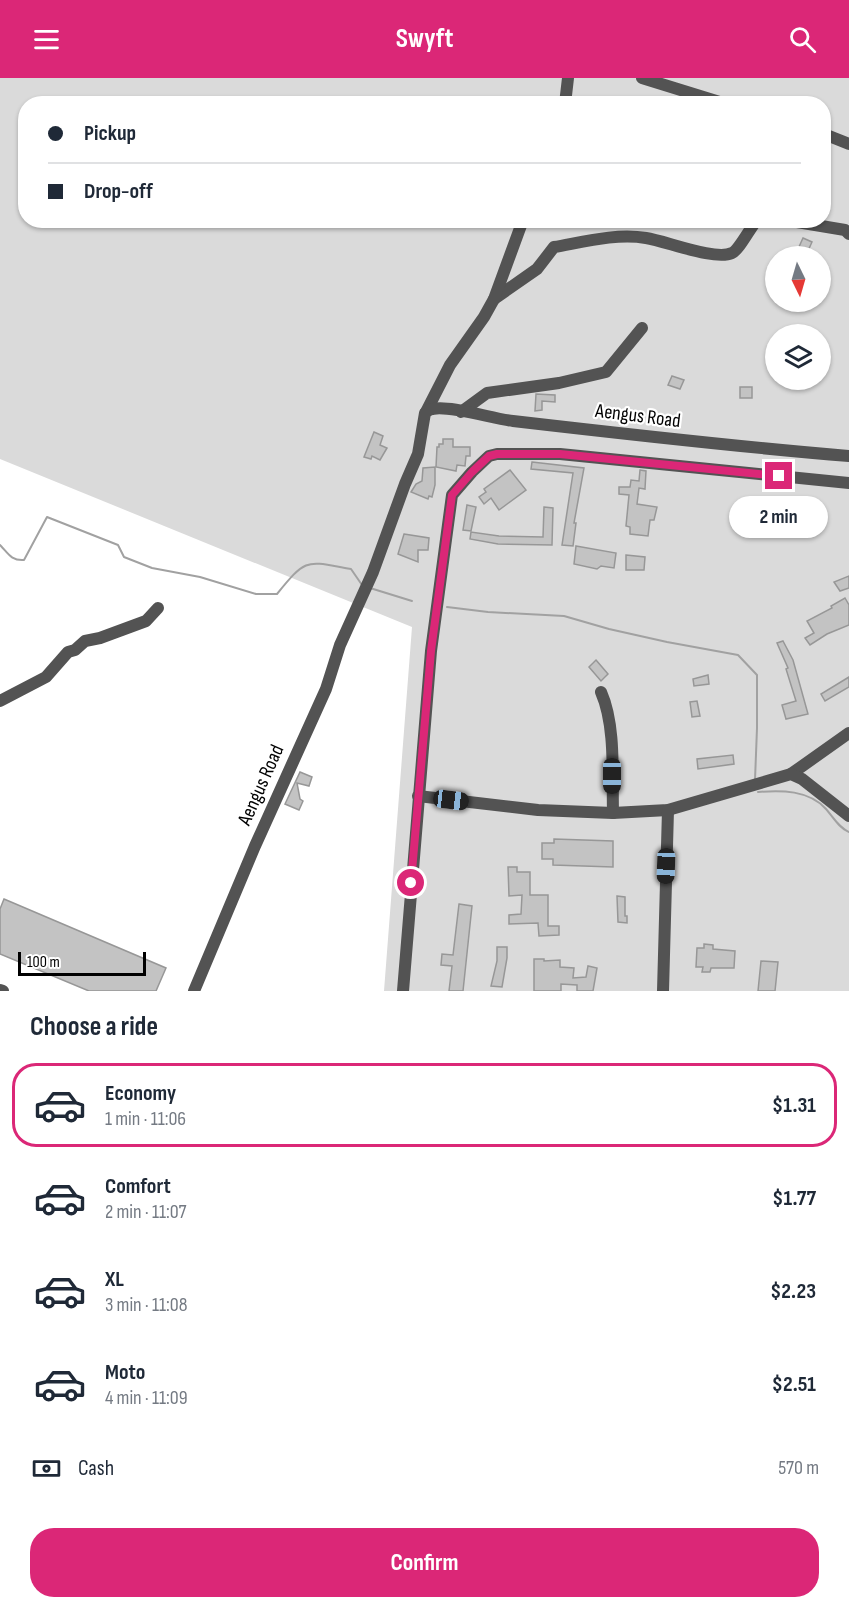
<!DOCTYPE html>
<meta charset="utf-8">
<style>
body{margin:0;font-family:"Sofia Sans Condensed",sans-serif;background:#f2f2f3;color:#1f2937;height:100vh;display:flex;flex-direction:column;font-size:22px;white-space:nowrap}
*{box-sizing:border-box;margin:0}
p{font-size:20px;color:#747a83}
.icon{flex:none;width:33px;height:33px;fill:none;stroke:currentColor;stroke-width:2;stroke-linecap:round;stroke-linejoin:round}
.map{position:relative;height:913px;overflow:hidden}
.side{display:flex;flex-direction:column;background:#fff;flex:1}
.side>*{flex:none}
.guide{position:absolute;left:18px;top:18px;width:813px;height:132px;border-radius:24px;box-shadow:0 2px 4px #0004;display:grid;align-content:center;height:132px;padding:0 30px;background:#fff}
.needle{width:39px;rotate:175deg}
.buttons{position:absolute;left:765px;top:168px;display:grid;gap:12px}
.buttons a{display:grid;place-items:center;width:66px;height:66px;border-radius:50%;background:#fff;box-shadow:0 2px 4px #0004;font-size:30px}
.scale{position:absolute;left:18px;bottom:15px;width:128px;box-sizing:border-box;padding-left:6px;border:3px solid #000;border-top:0;font-size:16px;line-height:21px;white-space:nowrap;color:#000;-webkit-text-stroke:4px #fff;paint-order:stroke}
.end{position:absolute;width:27px;height:27px;margin:-14px;border:8px solid #db2777;background:#fff;box-shadow:0 0 0 3px #fff}
.from{border-radius:50%}
.bubble{position:absolute;height:42px;border-radius:21px;background:#fff;box-shadow:0 2px 4px #0004;font-size:20px;font-weight:700;line-height:42px;text-align:center}
.car{position:absolute;width:18px;height:36px;margin:-18px -9px;border-radius:8px;box-shadow:0 0 4px 2px #0007;background:linear-gradient(#222 24%,#8ab4d8 0 40%,#222 0 76%,#8ab4d8 0 86%,#222 0)}
.guide b{display:flex;align-items:center;gap:21px;height:57px;font-size:22px}
.guide b+b{border-top:2px solid #e0e1e3}
.guide i{width:15px;height:15px;background:#1f2937}
ul{padding:0;list-style:none}
li{display:flex;align-items:center;gap:18px;height:84px;margin:0 12px 9px;padding:0 18px;border:3px solid transparent;border-radius:24px}
li div{flex:1}
li b{display:block;font-size:22px}
li em{font-style:normal;font-weight:700}
li.selected{border-color:#db2777}
li>.icon{width:54px;height:54px;stroke-width:1.5}
h2{padding:0 30px;font-size:27px;line-height:72px}
.pay{display:flex;align-items:center;gap:15px;height:66px;padding:0 30px;font-size:22px}
.pay p{margin-inline-start:auto}
.button{display:flex;gap:12px;margin-top:auto;padding:12px 30px}
.button a{flex:1;height:69px;border-radius:24px;background:#db2777;color:#fff;font-size:24px;font-weight:700;line-height:69px;text-align:center}
header{display:flex;justify-content:space-between;align-items:center;height:78px;padding:0 30px;background:#db2777;color:#fff;font-size:27px;font-weight:700}
.map>svg:first-child{display:block}
.green{fill:#dadada;fill-rule:evenodd}
.lines{fill:none;stroke-linecap:round;stroke-linejoin:round}
.stream{stroke:#a1a1a1;stroke-width:2}
.building{fill:#c3c3c3;stroke:#979797;stroke-width:1.5}
.minor{stroke:#535353;stroke-width:12}
.route{stroke:#db2777;stroke-width:8}
.labels{text-anchor:middle;dominant-baseline:central;stroke-width:4.5;stroke-linejoin:round;paint-order:stroke}
.street-label{font-size:20px;fill:#000;stroke:#fff}
</style>
<header><svg class="icon" aria-label="menu" viewBox="0 0 24 24"><path d="M4 6h16M4 12h16M4 18h16"/></svg>Swyft<svg class="icon" aria-label="search" viewBox="0 0 24 24"><circle cx="10" cy="10" r="6"/><path d="M15 15l6 6"/></svg></header>
<div class="map">
<svg width="849" height="913" viewBox="0 0 849 913">
<rect width="100%" height="100%" fill="#fff"/>
<path class="green" d="M0,0H849V913H384L412,549L0,381ZM26,26H824V142H26ZM776,178H820V224H776ZM776,256H820V302H776Z"/>
<g class="lines">
<g class="stream">
<path d="M0,467C8,475 11,483 24,482L47,439L118,467L124,479L152,490L200,499L256,516H277C307,479 306,483 351,491L362,507"/>
<path d="M370,510L412,523"/>
<path d="M447,529L488,534L564,538L609,551L667,564L738,577L757,597V650L755,702"/>
<path d="M758,714C781,712 809,712 826,731C833,739 839,750 849,754"/>
</g>
</g>
<g class="building">
<path d="M803,160L812,164L807,175L798,171Z"/>
<path d="M672,298L684,302L680,311L668,307Z"/>
<rect x="740" y="309" width="12" height="11"/>
<path d="M536,316L555,317V324L542,323V332L535,333Z"/>
<path d="M374,354L383,358L380,367L387,370L380,382L372,378L371,381L364,379Z"/>
<path d="M443,361H453V369H470V378H466L465,388L457,387L456,393L436,389L437,369H439V366H443Z"/>
<path d="M532,384L584,390L574,445H576L573,468L562,467L573,395L531,391Z"/>
<path d="M435,389V407L432,419L429,418L428,421L411,414L416,406L422,403L423,390Z"/>
<path d="M510,392L526,412L499,432L491,420L484,426L479,419L486,414L484,411Z"/>
<path d="M640,392L646,393L645,411L639,410L637,426L657,429L654,442H650L648,458L630,456V449L626,448L629,417L619,416V409H630L631,402L639,403Z"/>
<path d="M467,427L476,429L471,453L463,452Z"/>
<path d="M544,429L553,430L552,467L498,466L470,461L471,454L499,458L543,459Z"/>
<path d="M404,456L429,460L428,472H418V484L398,476Z"/>
<path d="M576,468L616,475L614,490L601,488L597,491L574,486Z"/>
<path d="M626,477L645,479L644,492H626Z"/>
<path d="M849,498V510L840,513L834,504Z"/>
<path d="M845,520L849,527V547L827,556L810,567L805,560L814,555L807,543L832,530L831,528Z"/>
<path d="M783,563L793,582L808,636L786,641L782,627L796,623L786,591L788,590L777,565Z"/>
<path d="M596,582L608,596L601,603L589,589Z"/>
<path d="M708,597L709,606L694,608L693,601Z"/>
<path d="M849,599V609L825,623L821,616Z"/>
<path d="M697,623L700,638L692,639L690,624Z"/>
<path d="M733,677L734,686L698,691L697,681Z"/>
<path d="M300,694L312,699L309,708L297,705L300,721L303,723L299,732L285,726Z"/>
<path d="M554,761L613,763V789L553,787V781H542V765H554Z"/>
<path d="M508,789H517V794H530V817H548V848H559V857L539,858L538,845L509,846V837L521,836L522,817L509,818Z"/>
<path d="M617,818L625,819V838H627V845L618,844Z"/>
<path d="M4,821L166,890L156,913H89L0,876V831Z"/>
<path d="M459,826L472,828L463,913H449L452,888L441,887L442,876L453,877Z"/>
<path d="M704,866L713,867V871L735,873L734,890H711L710,894H702L703,889H696L697,870H704Z"/>
<path d="M497,869H507V880L502,909L491,908L497,883Z"/>
<path d="M534,881H544V883L560,882V889L574,890L573,900L586,899L588,888L597,890L593,913H577V907L561,906V913H534Z"/>
<path d="M761,883L778,884L775,913H758Z"/>
</g>
<g class="lines">
<g class="minor">
<path d="M642,0L726,26"/>
<path d="M565,26L568,0"/>
<path d="M824,56L849,66"/>
<path d="M785,142L845,152L849,156"/>
<path d="M494,221L537,191L554,169C583,164 616,155 646,160C666,163 715,183 732,175C739,172 750,150 757,142"/>
<path d="M426,334L450,287L484,239L494,221L523,142"/>
<path d="M461,334L487,315L559,305L606,294L642,250"/>
<path d="M601,614C616,648 612,698 613,735"/>
<path d="M0,623L46,599L68,574L75,572L85,563L100,560L146,543L158,530"/>
<path d="M791,696L849,655"/>
<path d="M418,718L538,732L613,735L668,732L791,696L802,701L849,738"/>
<path d="M0,912L3,913"/>
<path d="M194,913L255,768L326,611L340,567L373,494L405,406L418,376L425,335C428,333 429,331 433,331C449,327 494,341 513,343C625,356 737,369 849,378"/>
<path d="M403,913L431,573L452,417L472,394L489,378L497,376H560L849,405"/>
<path d="M663,913L668,732"/>
</g>
</g>
<g class="lines">
<path class="route" d="M411,805L431,573L452,417L472,394L489,378L497,376H560L779,398"/>
</g>
<g class="labels">
<g class="street-label">
<text transform="translate(638 338) rotate(7)">Aengus Road</text>
<text transform="translate(261 707) rotate(-66)">Aengus Road</text>
</g>
</g>
</svg>
<div class="buttons">
<a><svg class="needle" viewBox="-14 -14 28 28"><path d="M0-13l5 13h-10z" fill="#e53935"/><path d="M0 13l5-13h-10z" fill="#747a83"/></svg></a>
<a><svg class="icon" aria-label="layers" viewBox="0 0 24 24"><path d="M12 4l9 5-9 5-9-5zM3 14l9 5 9-5"/></svg></a>
</div>
<div class="scale">100 m</div>
<i class="end from" style="left:411px;top:805px"></i>
<i class="end" style="left:779px;top:398px"></i>
<div class="bubble" style="left:729px;top:418px;width:99px">2 min</div>
<i class="car" style="left:612px;top:698px;rotate:180deg"></i>
<i class="car" style="left:451px;top:722px;rotate:97deg"></i>
<i class="car" style="left:666px;top:788px;rotate:182deg"></i>
<div class="guide">
<b><i class="from"></i>Pickup</b>
<b><i></i>Drop-off</b>
</div>
</div>
<section class="side">
<h2>Choose a ride</h2>
<ul>
<li class="selected"><svg class="icon" aria-label="car" viewBox="0 0 24 24"><path d="M5 17H2v-5l4-1 3-4h7l3 4 3 1v5h-3M9 17h6M6 11h13"/><circle cx="7" cy="17" r="2"/><circle cx="17" cy="17" r="2"/></svg><div><b>Economy</b><p>1 min · 11:06</p></div><em>$1.31</em></li>
<li><svg class="icon" aria-label="car" viewBox="0 0 24 24"><path d="M5 17H2v-5l4-1 3-4h7l3 4 3 1v5h-3M9 17h6M6 11h13"/><circle cx="7" cy="17" r="2"/><circle cx="17" cy="17" r="2"/></svg><div><b>Comfort</b><p>2 min · 11:07</p></div><em>$1.77</em></li>
<li><svg class="icon" aria-label="car" viewBox="0 0 24 24"><path d="M5 17H2v-5l4-1 3-4h7l3 4 3 1v5h-3M9 17h6M6 11h13"/><circle cx="7" cy="17" r="2"/><circle cx="17" cy="17" r="2"/></svg><div><b>XL</b><p>3 min · 11:08</p></div><em>$2.23</em></li>
<li><svg class="icon" aria-label="car" viewBox="0 0 24 24"><path d="M5 17H2v-5l4-1 3-4h7l3 4 3 1v5h-3M9 17h6M6 11h13"/><circle cx="7" cy="17" r="2"/><circle cx="17" cy="17" r="2"/></svg><div><b>Moto</b><p>4 min · 11:09</p></div><em>$2.51</em></li>
</ul>
<div class="pay"><svg class="icon" aria-label="cash" viewBox="0 0 24 24"><path d="M3 7h18v10H3z"/><circle cx="12" cy="12" r="2"/></svg>Cash<p>570 m</p></div>
<div class="button"><a>Confirm</a></div>
</section>
